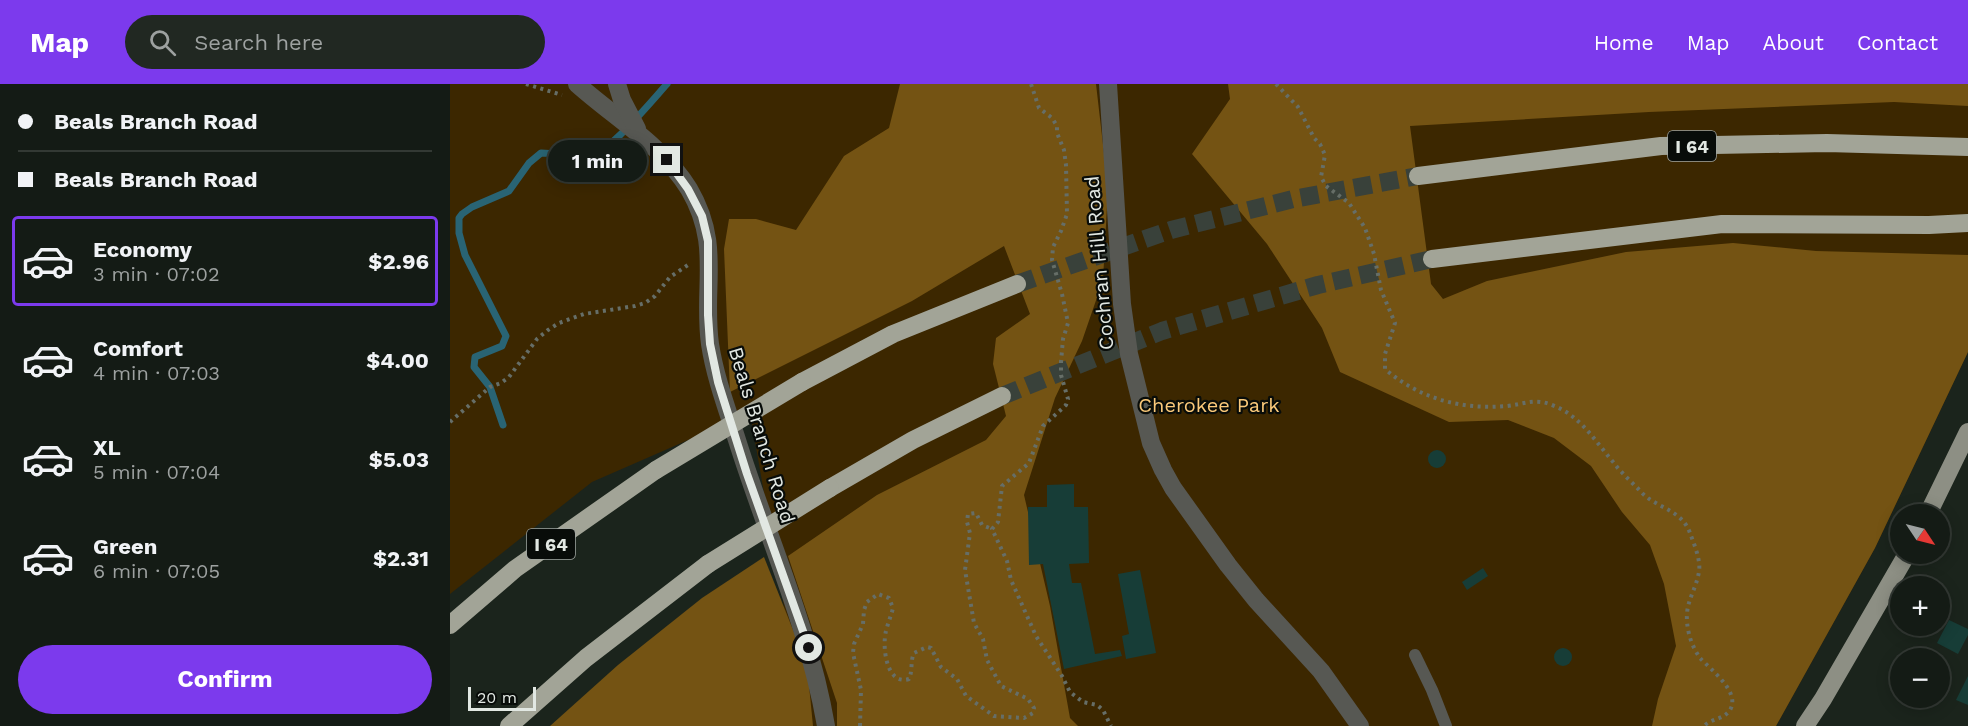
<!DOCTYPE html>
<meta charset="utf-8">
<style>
body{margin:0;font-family:"Work Sans",sans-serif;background:#212822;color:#f1f3f6;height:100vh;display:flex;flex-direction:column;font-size:22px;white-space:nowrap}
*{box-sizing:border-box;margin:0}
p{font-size:20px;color:#9da1a0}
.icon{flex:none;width:33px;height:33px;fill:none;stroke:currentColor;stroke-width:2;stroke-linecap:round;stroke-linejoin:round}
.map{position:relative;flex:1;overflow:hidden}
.drawer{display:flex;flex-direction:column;background:#141b15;width:450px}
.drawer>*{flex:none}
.hud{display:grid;align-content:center;height:132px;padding:0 18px;background:#141b15}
.needle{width:39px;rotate:125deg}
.controls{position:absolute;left:1440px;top:420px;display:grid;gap:12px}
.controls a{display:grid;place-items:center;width:60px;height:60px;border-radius:50%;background:#141b15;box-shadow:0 3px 15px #0003,0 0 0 2px #333934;font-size:30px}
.scale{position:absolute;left:18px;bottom:15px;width:68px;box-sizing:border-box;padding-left:6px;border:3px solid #e2e8e3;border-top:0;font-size:16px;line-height:21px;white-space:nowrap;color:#e2e8e3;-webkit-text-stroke:4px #080c09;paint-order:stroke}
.end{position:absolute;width:27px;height:27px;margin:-14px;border:8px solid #e2e8e3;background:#111;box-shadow:0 0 0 3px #111}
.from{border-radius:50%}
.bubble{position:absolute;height:42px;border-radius:21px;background:#141b15;box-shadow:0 3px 15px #0003,0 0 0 2px #333934;font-size:20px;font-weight:700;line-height:42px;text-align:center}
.hud b{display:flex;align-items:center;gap:21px;height:57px;font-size:22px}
.hud b+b{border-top:2px solid #333934}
.hud i{width:15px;height:15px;background:#f1f3f6}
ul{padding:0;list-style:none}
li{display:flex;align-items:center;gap:18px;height:90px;margin:0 12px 9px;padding:0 6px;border:3px solid transparent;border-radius:6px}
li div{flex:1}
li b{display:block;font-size:22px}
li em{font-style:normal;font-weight:700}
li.on{border-color:#7c3aed}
li>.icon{width:54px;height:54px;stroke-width:1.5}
.action{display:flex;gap:12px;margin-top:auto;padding:12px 18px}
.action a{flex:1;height:69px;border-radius:36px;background:#7c3aed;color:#fff;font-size:24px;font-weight:700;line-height:69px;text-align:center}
header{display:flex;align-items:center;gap:36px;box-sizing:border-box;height:84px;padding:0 30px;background:#7c3aed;color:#fff}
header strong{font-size:28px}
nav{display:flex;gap:33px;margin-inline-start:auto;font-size:21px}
.search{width:420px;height:54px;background:#212822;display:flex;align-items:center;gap:15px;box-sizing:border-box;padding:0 21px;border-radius:33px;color:#9da1a0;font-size:22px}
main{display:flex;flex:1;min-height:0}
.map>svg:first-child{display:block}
.green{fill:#3c2700}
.forest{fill:#745313}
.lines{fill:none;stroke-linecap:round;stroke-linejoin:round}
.stream{stroke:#296474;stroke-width:7}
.building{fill:#173d37}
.highway-tunnel{stroke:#39413a;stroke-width:18;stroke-dasharray:18 9;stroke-linecap:butt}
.path{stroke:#666e67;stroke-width:4;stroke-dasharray:3 4.5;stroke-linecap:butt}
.lane{stroke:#575853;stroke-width:12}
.street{stroke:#575853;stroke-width:18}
.primary{stroke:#8d8f84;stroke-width:18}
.highway{stroke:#a2a497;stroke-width:18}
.highway-bridge{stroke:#a2a497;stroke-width:18}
.route{stroke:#e2e8e3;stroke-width:8}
.labels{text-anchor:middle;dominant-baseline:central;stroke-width:4.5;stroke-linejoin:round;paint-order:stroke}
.shield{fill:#080c09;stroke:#a1a6a2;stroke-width:1.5}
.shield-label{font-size:18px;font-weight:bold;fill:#e2e8e3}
.street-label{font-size:20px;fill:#e2e8e3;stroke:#080c09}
.park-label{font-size:20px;fill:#fac97a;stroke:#080c09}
</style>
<header>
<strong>Map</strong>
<div class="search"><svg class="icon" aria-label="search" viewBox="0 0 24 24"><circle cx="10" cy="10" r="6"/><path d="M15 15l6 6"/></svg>Search here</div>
<nav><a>Home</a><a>Map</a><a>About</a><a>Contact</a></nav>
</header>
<main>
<section class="drawer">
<div class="hud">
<b><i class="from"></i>Beals Branch Road</b>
<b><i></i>Beals Branch Road</b>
</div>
<ul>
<li class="on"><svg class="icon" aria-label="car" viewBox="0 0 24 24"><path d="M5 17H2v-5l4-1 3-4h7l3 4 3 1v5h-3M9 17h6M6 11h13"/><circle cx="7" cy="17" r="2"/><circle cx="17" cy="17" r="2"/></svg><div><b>Economy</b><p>3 min · 07:02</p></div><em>$2.96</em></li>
<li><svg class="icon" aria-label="car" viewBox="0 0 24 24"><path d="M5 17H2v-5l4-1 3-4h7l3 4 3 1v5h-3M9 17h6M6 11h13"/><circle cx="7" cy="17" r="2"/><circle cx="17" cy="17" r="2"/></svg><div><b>Comfort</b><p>4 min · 07:03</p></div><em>$4.00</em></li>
<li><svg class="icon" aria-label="car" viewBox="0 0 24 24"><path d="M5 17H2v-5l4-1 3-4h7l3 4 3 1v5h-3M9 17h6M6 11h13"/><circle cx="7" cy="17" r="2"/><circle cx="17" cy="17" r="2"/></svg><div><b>XL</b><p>5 min · 07:04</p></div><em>$5.03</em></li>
<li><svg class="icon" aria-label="car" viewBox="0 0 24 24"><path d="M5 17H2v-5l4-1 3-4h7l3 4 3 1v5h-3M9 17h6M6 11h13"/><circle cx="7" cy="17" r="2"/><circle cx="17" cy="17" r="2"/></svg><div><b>Green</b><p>6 min · 07:05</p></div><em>$2.31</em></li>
</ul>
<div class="action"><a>Confirm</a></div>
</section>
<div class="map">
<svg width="1518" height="642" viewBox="0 0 1518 642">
<rect width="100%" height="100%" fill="#1b241c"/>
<path class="green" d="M0,0H1518V268L1425,464L1326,642H355L300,329L142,398L0,510Z"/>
<g class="forest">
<path d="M450,0H646L658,104L653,196L632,257L605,314L574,411L600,522L620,634L628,642H387V619L338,472L427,411L536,356L556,332L543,280L546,254L580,230L554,162L462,217L280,308L274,165L279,135H306L346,146L394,72L439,44Z"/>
<path d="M778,0H1518V22L1444,18L1199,28L960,42L981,200L993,215L1037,197L1176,168L1283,159L1366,167L1518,171V268L1425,464L1326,642H1202L1208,615L1226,562L1214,500L1200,461L1172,428L1141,382L1104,354L1058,336L999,338L890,288L872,244L817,160L742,70L780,15Z"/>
<path d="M314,473L357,581L363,642H100L168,581L252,514Z"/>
</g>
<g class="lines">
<path class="stream" d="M53,341L40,303L24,283L25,273L52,262L56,252L15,171L9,149V134L12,130L22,123L59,107L79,79L91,69L108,70L130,78C155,74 199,20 217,0"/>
</g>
<g class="building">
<circle cx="987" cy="375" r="9"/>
<path d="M624,400V423H638L639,477V479L619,480L622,499H631L645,570L670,566L672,572L614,585L593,480L579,481L578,423H597V401Z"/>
<path d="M1033,484L1038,492L1017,506L1012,498Z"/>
<path d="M690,486L706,569L676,575L672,552L679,550L668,490Z"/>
<path d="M1499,536L1518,545V551L1508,570L1487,559Z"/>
<circle cx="1113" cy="573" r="9"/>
<path d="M1518,592V621L1506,616Z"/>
</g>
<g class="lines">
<g class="highway-tunnel">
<path d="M567,200L721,146L843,115L968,92"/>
<path d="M552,312L712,247L868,201L982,175"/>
</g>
<g class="path">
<path d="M76,0L112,11"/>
<path d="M581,0L589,24L602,34L607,42V49L614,66L616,81L617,130L611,147L603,163L602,176L612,210L618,239L613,255L611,278V291L618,315L616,321L593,342L579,379L552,402L548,438L542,445L557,477L561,496L586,552L612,592L620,608L633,618L647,621L653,626L661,642"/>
<path d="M826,0L848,23L864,54L870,60L875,71L871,93L876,102L899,119L915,144L924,170L931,206L945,239L935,270V285C970,315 1012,326 1057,322C1074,320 1085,314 1102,321C1130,331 1145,357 1164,379C1172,390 1183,399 1192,409C1207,424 1232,426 1240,449C1244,460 1251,476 1249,488C1244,513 1232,520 1239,550C1241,558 1245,567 1250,574C1260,585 1291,608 1280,626C1273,636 1262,634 1254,642"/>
<path d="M0,338L40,303L51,299L59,293L87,255L98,246L109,239L134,230L185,222L195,219L205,212L220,193L241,179"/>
<path d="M410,642L411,606L403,569L404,560L413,540L414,526L417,518L428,510L439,514L443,524C441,532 438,539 436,547C432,562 436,602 459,595C463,586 460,578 464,569L477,563L481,564L491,583L507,595L516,612L544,632L574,634L583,629L584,624L578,615L551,602L537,576L533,555L524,539L515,486L520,449L517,438L518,430L526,429L532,441L542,445"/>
</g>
<path class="lane" d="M965,571L982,606L996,642"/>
<g class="street">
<path d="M127,0C165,34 212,61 239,105C272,161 252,202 260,260C265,293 277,325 287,356C317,452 359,543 376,642"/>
<path d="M167,0L172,16L187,45"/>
<path d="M658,0L672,220L679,270L701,359L713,386L723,404L778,481L806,516L871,587L910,642"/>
</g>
<g class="primary">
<path d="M1478,430L1518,348"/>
<path d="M1355,642L1373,615L1457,470"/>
</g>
<g class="highway">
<path d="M968,92L1211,62L1377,59L1518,63"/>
<path d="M982,175L1272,140L1479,141L1518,139"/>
<path d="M352,298L443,250L567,200"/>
<path d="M380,404L463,356L552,312"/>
<path d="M0,541L65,485L206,386"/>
<path d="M59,642L136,574L258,480"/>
</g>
<g class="highway-bridge">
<path d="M206,386L352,298"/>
<path d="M258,480L380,404"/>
</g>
</g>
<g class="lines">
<path class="route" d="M217,76L238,105L252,132L258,157V231L260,260L268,298L297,390L359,564"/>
</g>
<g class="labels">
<g class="shield">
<rect x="1218" y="47" width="48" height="30" rx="4.5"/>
<rect x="77" y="445" width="48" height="30" rx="4.5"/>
</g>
<g class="shield-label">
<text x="1242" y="62">I 64</text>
<text x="101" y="460">I 64</text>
</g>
<g class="street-label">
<text transform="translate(649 179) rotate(-95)">Cochran Hill Road</text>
<text transform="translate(312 351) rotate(73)">Beals Branch Road</text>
</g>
<g class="park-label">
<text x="759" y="321">Cherokee Park</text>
</g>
</g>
</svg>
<div class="controls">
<a><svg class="needle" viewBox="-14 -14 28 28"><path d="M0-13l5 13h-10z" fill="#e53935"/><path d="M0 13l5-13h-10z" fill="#9da1a0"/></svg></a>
<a>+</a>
<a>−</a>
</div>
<div class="scale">20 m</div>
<i class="end from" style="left:359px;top:564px"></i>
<i class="end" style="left:217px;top:76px"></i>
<div class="bubble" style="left:98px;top:56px;width:99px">1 min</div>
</div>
</main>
